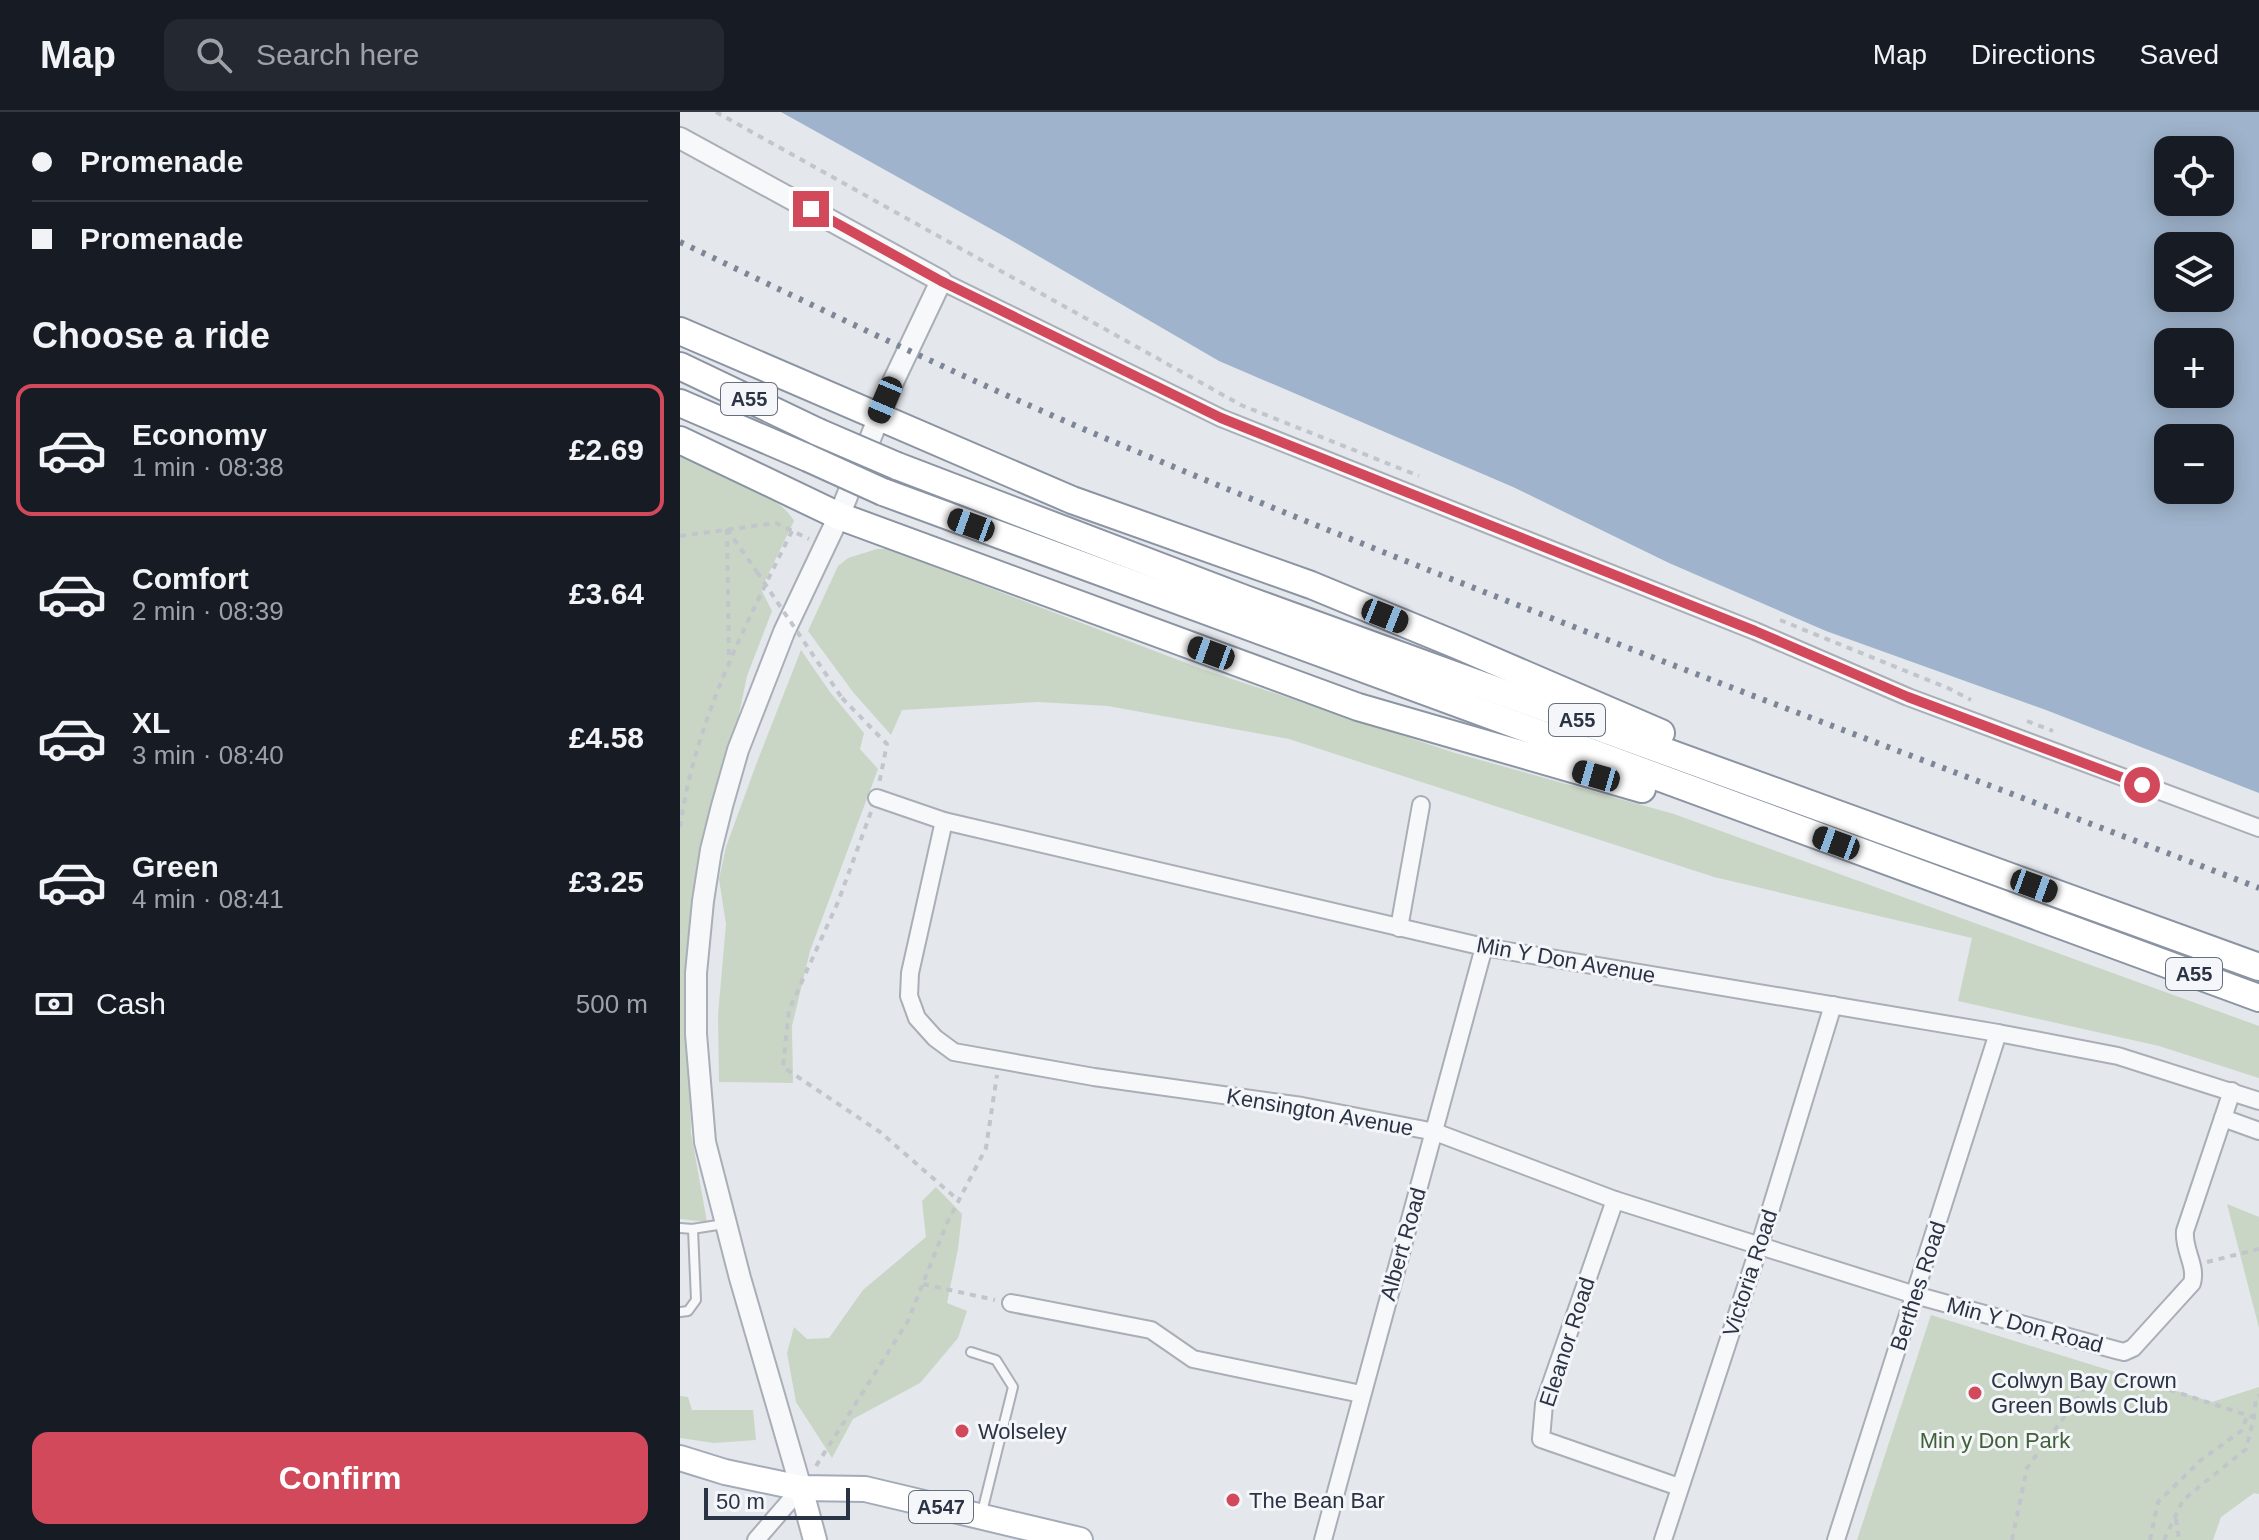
<!DOCTYPE html>
<meta charset="utf-8">
<style>
body{margin:0;font-family:Arial,sans-serif;background:#242831;color:#f1f3f6;height:100vh;display:flex;flex-direction:column;font-size:30px;white-space:nowrap}
*{box-sizing:border-box;margin:0}
p{font-size:26px;color:#9ea1a6}
.icon{flex:none;width:44px;height:44px;fill:none;stroke:currentColor;stroke-width:2;stroke-linecap:round;stroke-linejoin:round}
.map{position:relative;flex:1;overflow:hidden}
.side{display:flex;flex-direction:column;background:#171b24;width:680px}
.side>*{flex:none}
.banner{display:grid;align-content:center;height:176px;padding:0 32px;background:#171b24}
.tools{position:absolute;left:1474px;top:24px;display:grid;gap:16px}
.tools a{display:grid;place-items:center;width:80px;height:80px;border-radius:16px;background:#171b24;box-shadow:0 4px 20px #0003;font-size:40px}
.scale{position:absolute;left:24px;bottom:20px;width:146px;box-sizing:border-box;padding-left:8px;border:4px solid #2b3445;border-top:0;font-size:22px;line-height:28px;white-space:nowrap;color:#2b3445;-webkit-text-stroke:6px #f4f6f9;paint-order:stroke}
.end{position:absolute;width:36px;height:36px;margin:-18px;border:10px solid #d1495b;background:#fff;box-shadow:0 0 0 4px #fff}
.from{border-radius:50%}
.car{position:absolute;width:24px;height:48px;margin:-24px -12px;border-radius:10px;box-shadow:0 0 6px 2px #0007;background:linear-gradient(#222 24%,#8ab4d8 0 40%,#222 0 76%,#8ab4d8 0 86%,#222 0)}
.banner b{display:flex;align-items:center;gap:28px;height:76px;font-size:30px}
.banner b+b{border-top:2px solid #363941}
.banner i{width:20px;height:20px;background:#f1f3f6}
ul{padding:0;list-style:none}
li{display:flex;align-items:center;gap:24px;height:132px;margin:0 16px 12px;padding:0 16px;border:4px solid transparent;border-radius:16px}
li div{flex:1}
li b{display:block;font-size:30px}
li em{font-style:normal;font-weight:600}
li.active{border-color:#d1495b}
li>.icon{width:72px;height:72px;stroke-width:1.5}
h2{padding:0 32px;font-size:36px;line-height:96px}
.pay{display:flex;align-items:center;gap:20px;height:88px;padding:0 32px;font-size:30px}
.pay p{margin-inline-start:auto}
.primary-button{display:flex;gap:16px;margin-top:auto;padding:16px 32px}
.primary-button a{flex:1;height:92px;border-radius:16px;background:#d1495b;color:#fff;font-size:32px;font-weight:600;line-height:92px;text-align:center}
header{display:flex;align-items:center;gap:48px;box-sizing:border-box;height:112px;padding:0 40px;background:#171b24;border-bottom:2px solid #363941}
header strong{font-size:38px}
nav{display:flex;gap:44px;margin-inline-start:auto;font-size:28px}
.search{width:560px;height:72px;background:#242831;display:flex;align-items:center;gap:20px;box-sizing:border-box;padding:0 28px;border-radius:16px;color:#9ea1a6;font-size:30px}
main{display:flex;flex:1;min-height:0}
.map>svg:first-child{display:block}
.green{fill:#c9d6c5}
.water{fill:#9fb4cc;fill-rule:evenodd}
.lines{fill:none;stroke-linecap:round;stroke-linejoin:round}
.service-casing{stroke:#a9aeb7;stroke-width:12}
.minor-casing{stroke:#a9aeb7;stroke-width:20}
.tertiary-casing{stroke:#a9aeb7;stroke-width:24}
.secondary-casing{stroke:#a9aeb7;stroke-width:26}
.primary-casing{stroke:#a3abb8;stroke-width:28}
.trunk-casing{stroke:#8b94a3;stroke-width:30}
.path{stroke:#c2c5cb;stroke-width:4;stroke-dasharray:6 6;stroke-linecap:butt}
.service{stroke:#f7f8fa;stroke-width:8}
.minor{stroke:#f7f8fa;stroke-width:16}
.tertiary{stroke:#f7f8fa;stroke-width:20}
.secondary{stroke:#fff;stroke-width:22}
.primary{stroke:#fff;stroke-width:24}
.trunk{stroke:#fff;stroke-width:26}
.rail{stroke:#7d8696;stroke-width:6;stroke-dasharray:4 8;stroke-linecap:butt}
.trunk-bridge-casing{stroke:#8b94a3;stroke-width:30;stroke-linecap:butt}
.path-bridge{stroke:#c2c5cb;stroke-width:4;stroke-dasharray:6 6;stroke-linecap:butt}
.trunk-bridge{stroke:#fff;stroke-width:26}
.route{stroke:#d1495b;stroke-width:10}
.poi-dot{fill:#d1495b;stroke:#f4f6f9;stroke-width:3}
.labels{text-anchor:middle;dominant-baseline:central;stroke-width:6;stroke-linejoin:round;paint-order:stroke}
.shield{fill:#f4f6f9;stroke:#676e7b;stroke-width:2}
.shield-label{font-size:20px;font-weight:bold;fill:#2b3445}
.street-label{font-size:22px;fill:#2b3445;stroke:#f4f6f9}
.poi-label{font-size:22px;fill:#2b3445;stroke:#f4f6f9;text-anchor:start}
.park-label{font-size:22px;fill:#3f6138;stroke:#f4f6f9}
</style>
<header>
<strong>Map</strong>
<div class="search"><svg class="icon" aria-label="search" viewBox="0 0 24 24"><circle cx="10" cy="10" r="6"/><path d="M15 15l6 6"/></svg>Search here</div>
<nav><a>Map</a><a>Directions</a><a>Saved</a></nav>
</header>
<main>
<section class="side">
<div class="banner">
<b><i class="from"></i>Promenade</b>
<b><i></i>Promenade</b>
</div>
<h2>Choose a ride</h2>
<ul>
<li class="active"><svg class="icon" aria-label="car" viewBox="0 0 24 24"><path d="M5 17H2v-5l4-1 3-4h7l3 4 3 1v5h-3M9 17h6M6 11h13"/><circle cx="7" cy="17" r="2"/><circle cx="17" cy="17" r="2"/></svg><div><b>Economy</b><p>1 min · 08:38</p></div><em>£2.69</em></li>
<li><svg class="icon" aria-label="car" viewBox="0 0 24 24"><path d="M5 17H2v-5l4-1 3-4h7l3 4 3 1v5h-3M9 17h6M6 11h13"/><circle cx="7" cy="17" r="2"/><circle cx="17" cy="17" r="2"/></svg><div><b>Comfort</b><p>2 min · 08:39</p></div><em>£3.64</em></li>
<li><svg class="icon" aria-label="car" viewBox="0 0 24 24"><path d="M5 17H2v-5l4-1 3-4h7l3 4 3 1v5h-3M9 17h6M6 11h13"/><circle cx="7" cy="17" r="2"/><circle cx="17" cy="17" r="2"/></svg><div><b>XL</b><p>3 min · 08:40</p></div><em>£4.58</em></li>
<li><svg class="icon" aria-label="car" viewBox="0 0 24 24"><path d="M5 17H2v-5l4-1 3-4h7l3 4 3 1v5h-3M9 17h6M6 11h13"/><circle cx="7" cy="17" r="2"/><circle cx="17" cy="17" r="2"/></svg><div><b>Green</b><p>4 min · 08:41</p></div><em>£3.25</em></li>
</ul>
<div class="pay"><svg class="icon" aria-label="cash" viewBox="0 0 24 24"><path d="M3 7h18v10H3z"/><circle cx="12" cy="12" r="2"/></svg>Cash<p>500 m</p></div>
<div class="primary-button"><a>Confirm</a></div>
</section>
<div class="map">
<svg width="1579" height="1428" viewBox="0 0 1579 1428">
<rect width="100%" height="100%" fill="#e4e7ec"/>
<g class="green">
<path d="M0,340C28,353 100,382 114,409L81,477L92,499L67,564L43,678L9,917L11,1021L27,1110L0,1107Z"/>
<path d="M197,437H208L522,557L775,641L994,702L1579,914V966L1479,934L1278,889L1292,826L1034,765L609,627L428,594L358,590L222,598L211,623L173,580L128,519L158,454L168,446Z"/>
<path d="M121,538L150,580L184,621L180,637L198,657L130,839L112,914L113,971L39,970L38,903L46,812L39,767L46,735L77,650Z"/>
<path d="M256,1075L282,1102L278,1137L267,1191L287,1199L278,1226L240,1271L173,1307L152,1346L116,1290L107,1241L114,1215L127,1227L149,1226L183,1178L246,1125L242,1089Z"/>
<path d="M1547,1092L1579,1105V1216Z"/>
<path d="M1251,1203L1532,1290L1579,1275V1382L1574,1381L1541,1405L1533,1428H1177Z"/>
<path d="M0,1284L8,1285L12,1298H73L76,1328L34,1331L0,1326Z"/>
</g>
<path class="water" d="M101,0H1579V681L1366,598L1146,519L989,451L833,375L539,249L329,127ZM1488,38H1540V90H1488ZM1488,134H1540V186H1488ZM1488,230H1540V282H1488ZM1488,326H1540V378H1488Z"/>
<g class="lines">
<g class="service-casing">
<g id="service">
<path d="M0,1116L13,1117L16,1188L8,1199L0,1200"/>
<path d="M12,1117L44,1112"/>
<path d="M291,1240L316,1248L333,1275L302,1400"/>
</g>
</g>
<g class="minor-casing">
<g id="minor">
<path d="M261,169L541,306L1075,519L1228,585L1579,716"/>
<path d="M197,686L264,709L804,835L1318,921L1438,944L1579,989"/>
<path d="M264,709L230,861L229,884L237,906L255,926L274,940L414,965L622,994L755,1020L935,1088L1235,1183L1436,1238L1444,1240L1453,1236L1512,1171C1517,1153 1503,1138 1505,1119L1552,979"/>
<path d="M719,816L741,693"/>
<path d="M1543,1006L1579,1019"/>
<path d="M935,1088L864,1292L861,1327L999,1375"/>
<path d="M331,1191L471,1218L513,1247L681,1282"/>
<path d="M76,1428L121,1376"/>
<path d="M643,1428L804,835"/>
<path d="M983,1428L1080,1132L1153,893"/>
<path d="M1156,1428L1318,921"/>
</g>
</g>
<g class="tertiary-casing">
<path id="tertiary" d="M0,26L261,169L213,270L159,404L104,520L58,638L42,694L31,738L23,789L16,861V922L25,1030L60,1166L121,1376"/>
</g>
<g class="secondary-casing">
<path id="secondary" d="M121,1376L135,1428"/>
</g>
<g class="primary-casing">
<path id="primary" d="M0,1346L45,1360L121,1376L185,1377L400,1428"/>
</g>
<g class="trunk-casing">
<g id="trunk">
<path d="M0,219L392,388L631,473L779,534L981,621"/>
<path d="M0,254L138,320"/>
<path d="M0,291L128,346"/>
<path d="M0,328L159,404L678,595L962,677"/>
<path d="M217,354L565,487L1579,855"/>
<path d="M203,380L1579,886"/>
</g>
</g>
<g class="path">
<path d="M36,0L561,293L739,364"/>
<path d="M47,417L49,547"/>
<path d="M47,417L77,460"/>
<path d="M0,424L96,411L129,427"/>
<path d="M1100,508L1270,577L1291,588"/>
<path d="M162,586L207,632L199,672"/>
<path d="M1347,609L1373,619"/>
<path d="M191,700L158,790L109,898L103,955L200,1020L278,1088"/>
<path d="M0,715C15,609 65,514 112,419"/>
<path d="M1527,1150L1579,1137"/>
<path d="M243,1172L315,1188"/>
<path d="M1444,1263L1579,1307"/>
<path d="M136,1354L228,1209L267,1111L306,1036L317,963"/>
<path d="M1496,1407L1499,1428"/>
<path d="M1332,1428L1347,1356L1407,1273L1443,1262"/>
<path d="M1470,1428L1478,1390L1521,1348L1561,1319L1568,1303"/>
<path d="M1484,1428L1503,1388L1566,1337L1574,1305L1576,1286L1579,1283"/>
</g>
<use href="#service" class="service"/>
<use href="#minor" class="minor"/>
<use href="#tertiary" class="tertiary"/>
<use href="#secondary" class="secondary"/>
<use href="#primary" class="primary"/>
<use href="#trunk" class="trunk"/>
<path class="rail" d="M0,130C139,196 278,264 420,324C801,485 1193,628 1579,776"/>
<g class="trunk-bridge-casing">
<g id="trunk-bridge">
<path d="M138,320L217,354"/>
<path d="M128,346L203,380"/>
</g>
</g>
<path class="path-bridge" d="M77,460L162,586"/>
<use href="#trunk-bridge" class="trunk-bridge"/>
</g>
<g class="lines">
<path class="route" d="M131,97L261,169L541,306L1075,519L1228,585L1462,673"/>
</g>
<g class="poi-dot">
<circle cx="1295" cy="1281" r="8"/>
<circle cx="282" cy="1319" r="8"/>
<circle cx="553" cy="1388" r="8"/>
</g>
<g class="labels">
<g class="shield">
<rect x="41" y="271" width="56" height="32" rx="6"/>
<rect x="869" y="592" width="56" height="32" rx="6"/>
<rect x="1486" y="846" width="56" height="32" rx="6"/>
<rect x="229" y="1379" width="64" height="32" rx="6"/>
</g>
<g class="shield-label">
<text x="69" y="287">A55</text>
<text x="897" y="608">A55</text>
<text x="1514" y="862">A55</text>
<text x="261" y="1395">A547</text>
</g>
<g class="street-label">
<text transform="translate(886 848) rotate(10)">Min Y Don Avenue</text>
<text transform="translate(640 1000) rotate(10)">Kensington Avenue</text>
<text transform="translate(723 1132) rotate(-74)">Albert Road</text>
<text transform="translate(1070 1161) rotate(-72)">Victoria Road</text>
<text transform="translate(1238 1174) rotate(-72)">Berthes Road</text>
<text transform="translate(1345 1213) rotate(15)">Min Y Don Road</text>
<text transform="translate(887 1230) rotate(-72)">Eleanor Road</text>
</g>
<g class="poi-label">
<text x="1311" y="1268">Colwyn Bay Crown<tspan x="1311" dy="25">Green Bowls Club</tspan></text>
<text x="298" y="1319">Wolseley</text>
<text x="569" y="1388">The Bean Bar</text>
</g>
<g class="park-label">
<text x="1315" y="1328">Min y Don Park</text>
</g>
</g>
</svg>
<div class="tools">
<a><svg class="icon" aria-label="locate" viewBox="0 0 24 24"><circle cx="12" cy="12" r="6"/><path d="M12 2v4M12 18v4M2 12h4M18 12h4"/></svg></a>
<a><svg class="icon" aria-label="layers" viewBox="0 0 24 24"><path d="M12 4l9 5-9 5-9-5zM3 14l9 5 9-5"/></svg></a>
<a>+</a>
<a>−</a>
</div>
<div class="scale">50 m</div>
<i class="end from" style="left:1462px;top:673px"></i>
<i class="end" style="left:131px;top:97px"></i>
<i class="car" style="left:205px;top:288px;rotate:203deg"></i>
<i class="car" style="left:291px;top:413px;rotate:290deg"></i>
<i class="car" style="left:705px;top:504px;rotate:112deg"></i>
<i class="car" style="left:531px;top:541px;rotate:290deg"></i>
<i class="car" style="left:916px;top:664px;rotate:286deg"></i>
<i class="car" style="left:1156px;top:731px;rotate:290deg"></i>
<i class="car" style="left:1354px;top:774px;rotate:110deg"></i>
</div>
</main>
